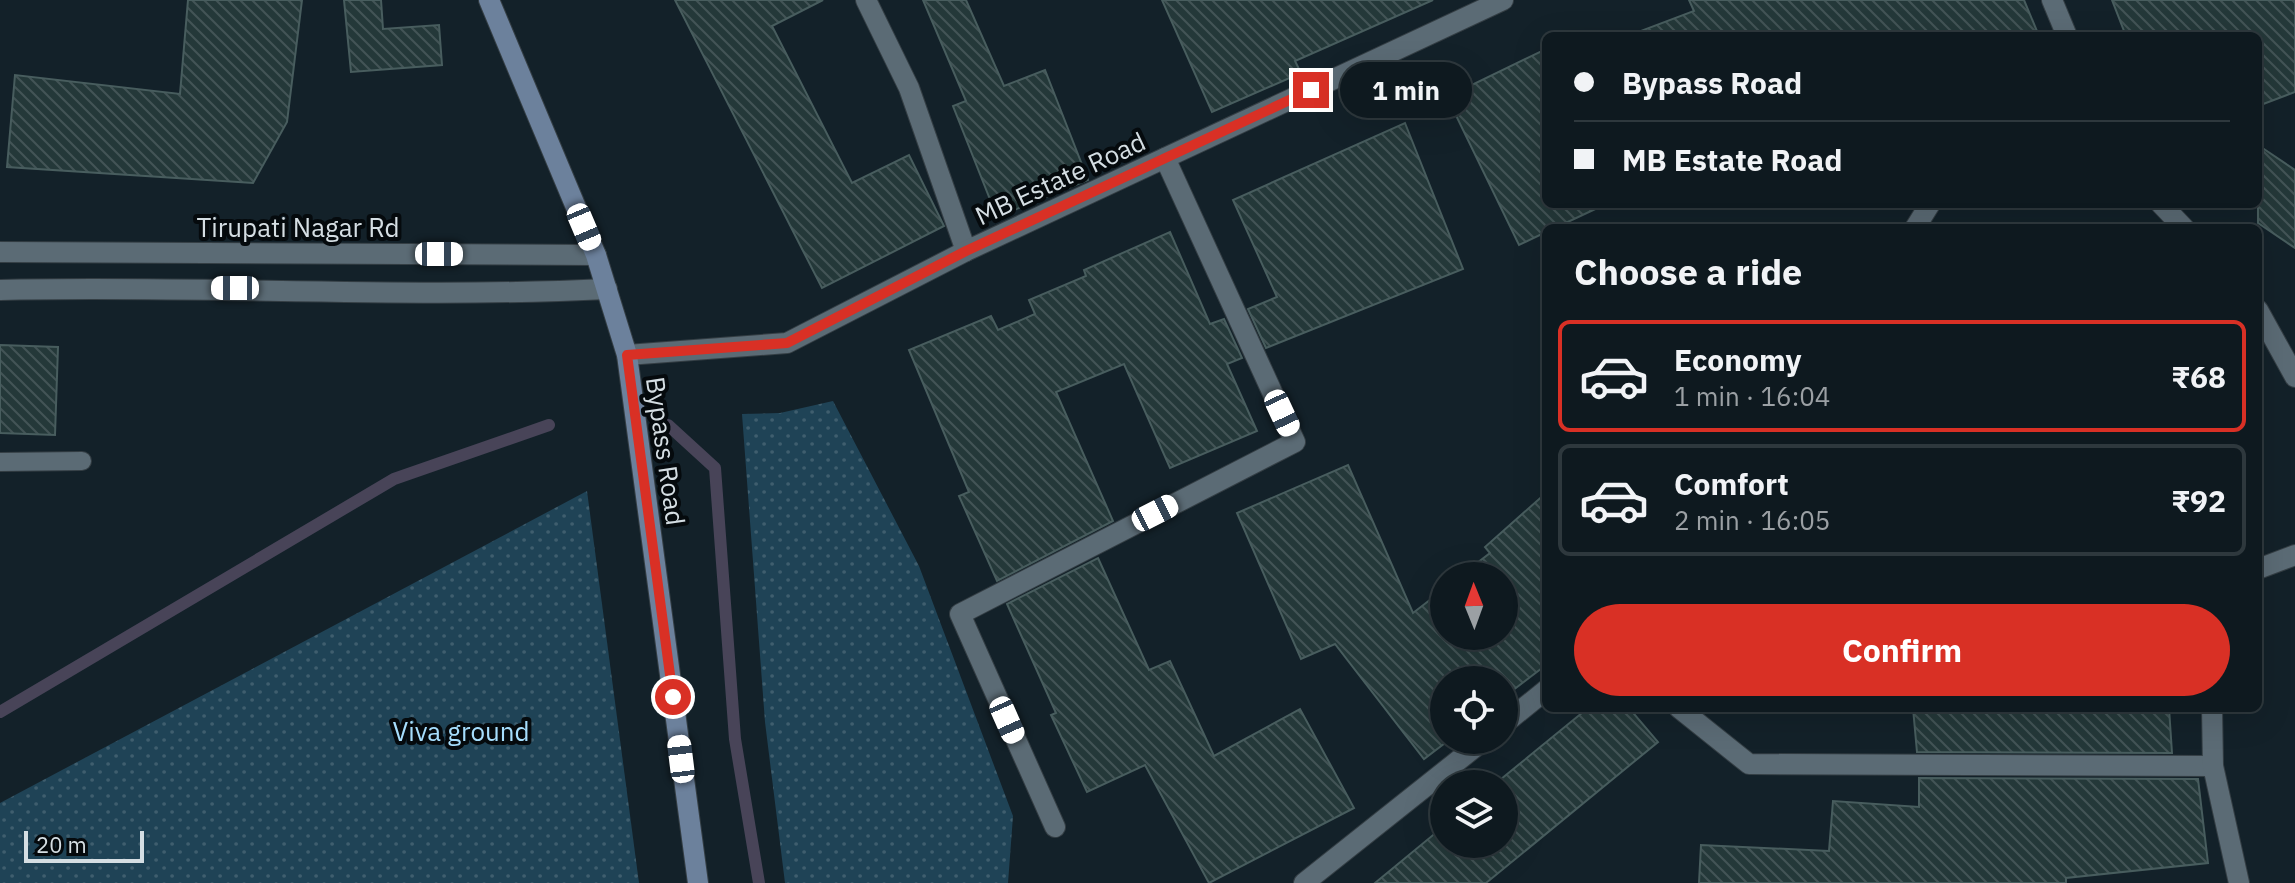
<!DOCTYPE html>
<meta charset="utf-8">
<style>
body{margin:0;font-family:"IBM Plex Sans",sans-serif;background:#172228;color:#f1f3f6;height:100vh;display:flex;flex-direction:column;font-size:30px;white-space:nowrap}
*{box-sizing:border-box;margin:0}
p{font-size:26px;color:#9ba0a4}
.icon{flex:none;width:44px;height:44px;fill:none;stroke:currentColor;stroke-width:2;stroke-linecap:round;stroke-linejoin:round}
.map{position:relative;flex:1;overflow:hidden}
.details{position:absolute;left:1542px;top:224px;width:720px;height:488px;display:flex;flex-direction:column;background:#0e191f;border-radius:12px;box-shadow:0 8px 32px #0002,0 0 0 2px #2e383d}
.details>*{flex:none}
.hud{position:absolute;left:1542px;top:32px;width:720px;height:176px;border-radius:12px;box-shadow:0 8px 32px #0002,0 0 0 2px #2e383d;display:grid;align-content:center;height:176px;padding:0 32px;background:#0e191f}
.needle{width:52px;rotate:359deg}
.controls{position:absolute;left:1430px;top:562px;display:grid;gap:16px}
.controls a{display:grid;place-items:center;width:88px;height:88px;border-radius:50%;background:#0e191f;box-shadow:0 8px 32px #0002,0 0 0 2px #2e383d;font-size:40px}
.scale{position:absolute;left:24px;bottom:20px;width:120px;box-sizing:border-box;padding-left:8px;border:4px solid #d5dee3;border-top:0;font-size:22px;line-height:28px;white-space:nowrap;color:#d5dee3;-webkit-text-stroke:6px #050a0d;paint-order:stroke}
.end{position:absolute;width:36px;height:36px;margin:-18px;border:10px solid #d93025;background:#fff;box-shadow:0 0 0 4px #fff}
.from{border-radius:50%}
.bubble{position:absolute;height:56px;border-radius:28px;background:#0e191f;box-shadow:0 8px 32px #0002,0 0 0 2px #2e383d;font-size:26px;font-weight:800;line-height:56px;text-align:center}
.car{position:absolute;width:24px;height:48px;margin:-24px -12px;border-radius:10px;box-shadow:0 0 6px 2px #0007;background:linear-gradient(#fff 24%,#345 0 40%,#fff 0 76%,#345 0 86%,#fff 0)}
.hud b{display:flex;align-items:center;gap:28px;height:76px;font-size:30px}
.hud b+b{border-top:2px solid #2e383d}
.hud i{width:20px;height:20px;background:#f1f3f6}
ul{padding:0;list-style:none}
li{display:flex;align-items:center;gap:24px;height:112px;margin:0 16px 12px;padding:0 16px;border:4px solid #2e383d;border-radius:12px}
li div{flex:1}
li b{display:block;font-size:30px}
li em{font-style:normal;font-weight:800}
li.on{border-color:#d93025}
li>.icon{width:72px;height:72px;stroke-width:1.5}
h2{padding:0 32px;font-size:36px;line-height:96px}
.cta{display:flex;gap:16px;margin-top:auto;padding:16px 32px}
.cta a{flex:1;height:92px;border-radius:48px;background:#d93025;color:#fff;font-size:32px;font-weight:800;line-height:92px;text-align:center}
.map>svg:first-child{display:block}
.park{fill:url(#park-dots)}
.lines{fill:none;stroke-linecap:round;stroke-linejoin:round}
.stream{stroke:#484458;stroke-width:12}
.building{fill:url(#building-back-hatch);stroke:#485d5e;stroke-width:2}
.service-casing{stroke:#343e44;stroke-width:20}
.minor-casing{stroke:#343e44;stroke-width:22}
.tertiary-casing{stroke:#343e44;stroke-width:22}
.secondary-casing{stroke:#343e44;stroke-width:22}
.service{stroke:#5b6b75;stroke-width:18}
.minor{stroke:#5b6b75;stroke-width:20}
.tertiary{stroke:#5b6b75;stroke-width:20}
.secondary{stroke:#6c819c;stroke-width:20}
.route{stroke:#d93025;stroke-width:10}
.labels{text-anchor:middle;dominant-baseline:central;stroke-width:8;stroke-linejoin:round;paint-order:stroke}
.street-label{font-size:26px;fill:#d5dee3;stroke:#050a0d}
.park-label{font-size:26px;fill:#a6defd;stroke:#050a0d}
</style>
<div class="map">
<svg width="2295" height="883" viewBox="0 0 2295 883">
<defs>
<pattern id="park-dots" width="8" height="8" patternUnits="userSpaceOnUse" patternTransform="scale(2)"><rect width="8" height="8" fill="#1f4356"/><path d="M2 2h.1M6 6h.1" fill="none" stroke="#3f5e6e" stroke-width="1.8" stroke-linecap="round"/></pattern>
<pattern id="building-back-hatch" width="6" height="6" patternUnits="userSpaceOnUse" patternTransform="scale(2)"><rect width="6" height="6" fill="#243839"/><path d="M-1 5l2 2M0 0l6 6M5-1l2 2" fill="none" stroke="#435456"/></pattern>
</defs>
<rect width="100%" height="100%" fill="#132129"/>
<g class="park">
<path d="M833,401L919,566L1013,816L1008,883H785L765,722L742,414L780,413Z"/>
<path d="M587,491L639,883H0V803Z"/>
</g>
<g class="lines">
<g class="stream">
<path d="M668,425L715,468L735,739L759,883"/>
<path d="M0,712L394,479L549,425"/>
</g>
</g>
<g class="building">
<path d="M188,0H302L287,122L253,183L7,167L15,75L180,94Z"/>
<path d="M344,0H381L383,29L439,25L442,65L351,72Z"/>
<path d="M675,0H823L772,26L852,183L909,155L944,226L822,288Z"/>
<path d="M923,0H966L1004,86L1045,70L1088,180L997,217L953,106L966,101Z"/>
<path d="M1162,0H1433L1295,61L1301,73L1212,112Z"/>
<path d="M1689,0H2024L2039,36H1639L1638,32L1694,11Z"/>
<path d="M2112,0H2295V92L2258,106V36H2126Z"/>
<path d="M1546,49V204H1606L1555,228H1546V232L1519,245L1447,97Z"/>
<path d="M1405,123L1463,269L1266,348L1248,309L1277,297L1233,200Z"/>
<path d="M2258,145L2295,170V248L2258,223Z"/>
<path d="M1170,232L1210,324L1224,319L1242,358L1227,364L1257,431L1170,468L1124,364L1056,392L1113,521L997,581L959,496L969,492L909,350L991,316L998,330L1035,314L1029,300L1086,276L1084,270Z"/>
<path d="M0,345L58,347L55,435L0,433Z"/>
<path d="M1348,465L1413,613L1444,589V636H1504V576H1460L1490,553L1485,547L1546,493V665L1504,697V680H1444V740H1449L1424,759L1335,644L1301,659L1237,513Z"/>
<path d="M1098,558L1149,670L1170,661L1214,756L1300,709L1354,808L1209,883L1145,765L1087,792L1051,715L1056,713L1007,604Z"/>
<path d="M1588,708H1629L1658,742L1486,883H1375L1444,826V844H1504V784H1495Z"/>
<path d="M1913,708H2169L2172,753L1917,752Z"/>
<path d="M1919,778L2198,779L2208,863L2066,878V883H1699L1701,845L1829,851L1833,801L1919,807Z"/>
</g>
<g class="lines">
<g class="service-casing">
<path id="service" d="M0,462L82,461"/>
</g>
<g class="minor-casing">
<g id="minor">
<path d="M866,0L909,88L966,251"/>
<path d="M2052,0L2067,36"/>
<path d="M2161,204L2184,228"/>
<path d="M1915,228L1930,204"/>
<path d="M2258,310L2295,377"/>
<path d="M627,355L787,343L966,251L1503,0"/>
<path d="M2258,569L2295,555"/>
<path d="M1679,708L1749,764L2213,766"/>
<path d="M2212,708L2213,766L2239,883"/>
<path d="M1504,724L1546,690"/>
<path d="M1055,827L960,614L1295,442L1165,158"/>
<path d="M1304,883L1484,740"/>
</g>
</g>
<g class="tertiary-casing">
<g id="tertiary">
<path d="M0,252L596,255"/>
<path d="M0,290C202,285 405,299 607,289"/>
</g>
</g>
<g class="secondary-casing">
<path id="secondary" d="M489,0L596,255L627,355L698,883"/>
</g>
<use href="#service" class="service"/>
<use href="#minor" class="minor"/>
<use href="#tertiary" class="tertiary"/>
<use href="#secondary" class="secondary"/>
</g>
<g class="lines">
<path class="route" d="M673,697L627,355L787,343L966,251L1311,90"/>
</g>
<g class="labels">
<g class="street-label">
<text transform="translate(1060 178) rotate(-25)">MB Estate Road</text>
<text x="298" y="227">Tirupati Nagar Rd</text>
<text transform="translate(666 451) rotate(82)">Bypass Road</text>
</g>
<g class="park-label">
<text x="461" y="731">Viva ground</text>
</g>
</g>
</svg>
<div class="controls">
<a><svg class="needle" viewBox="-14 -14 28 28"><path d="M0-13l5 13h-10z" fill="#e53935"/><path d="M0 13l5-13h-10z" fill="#9ba0a4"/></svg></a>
<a><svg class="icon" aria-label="locate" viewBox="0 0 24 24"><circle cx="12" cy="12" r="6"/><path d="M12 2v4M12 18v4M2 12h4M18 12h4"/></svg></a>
<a><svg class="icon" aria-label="layers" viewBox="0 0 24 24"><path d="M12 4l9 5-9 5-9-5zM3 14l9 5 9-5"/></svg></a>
</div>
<div class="scale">20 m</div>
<i class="end from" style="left:673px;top:697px"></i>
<i class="end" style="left:1311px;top:90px"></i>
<div class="bubble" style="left:1340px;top:62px;width:132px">1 min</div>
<i class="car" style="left:584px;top:227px;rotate:157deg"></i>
<i class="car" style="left:439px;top:254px;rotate:90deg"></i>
<i class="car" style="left:235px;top:288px;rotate:270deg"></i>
<i class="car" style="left:1282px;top:413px;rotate:155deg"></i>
<i class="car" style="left:1155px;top:513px;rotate:63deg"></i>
<i class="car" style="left:1007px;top:720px;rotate:156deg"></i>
<i class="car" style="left:681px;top:759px;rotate:353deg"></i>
<div class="hud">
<b><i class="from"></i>Bypass Road</b>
<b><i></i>MB Estate Road</b>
</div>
<section class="details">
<h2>Choose a ride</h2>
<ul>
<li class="on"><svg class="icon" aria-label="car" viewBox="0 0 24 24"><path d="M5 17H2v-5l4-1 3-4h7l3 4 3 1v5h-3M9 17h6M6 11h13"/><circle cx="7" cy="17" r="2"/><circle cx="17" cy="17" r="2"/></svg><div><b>Economy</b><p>1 min · 16:04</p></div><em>₹68</em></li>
<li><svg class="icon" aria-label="car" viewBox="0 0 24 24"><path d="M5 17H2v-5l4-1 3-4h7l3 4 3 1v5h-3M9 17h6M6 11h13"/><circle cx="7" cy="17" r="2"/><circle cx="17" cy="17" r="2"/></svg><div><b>Comfort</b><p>2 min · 16:05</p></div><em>₹92</em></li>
</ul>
<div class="cta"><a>Confirm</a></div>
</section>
</div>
